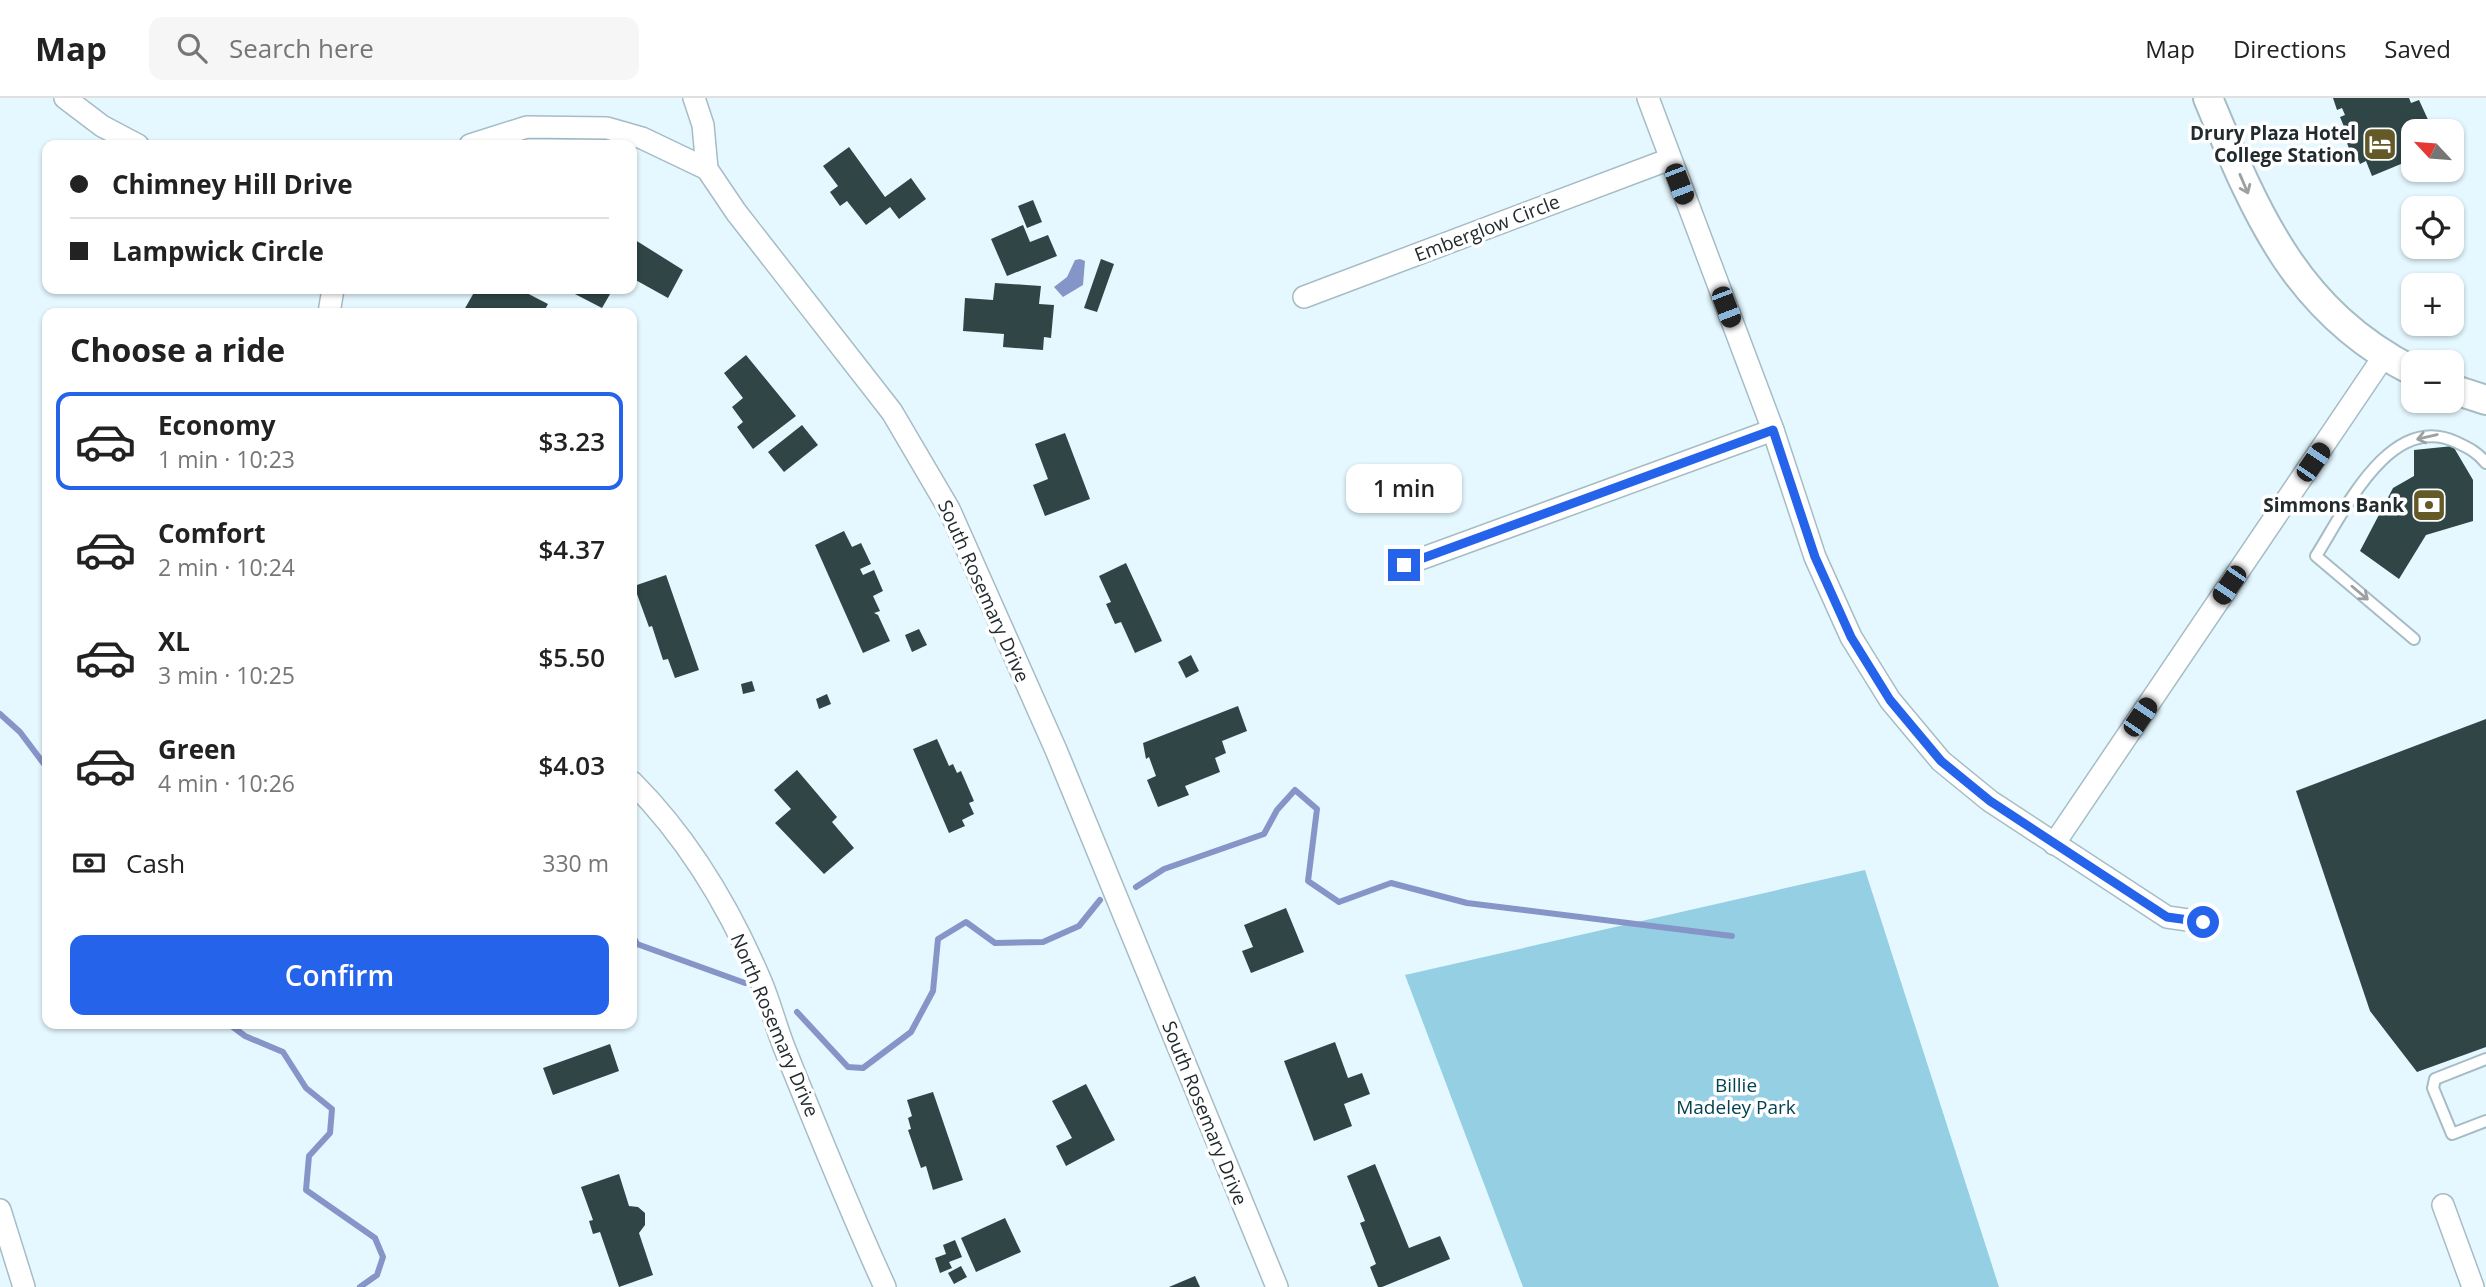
<!DOCTYPE html>
<meta charset="utf-8">
<style>
body{margin:0;font-family:"Open Sans",sans-serif;background:#f6f6f6;color:#222;height:100vh;display:flex;flex-direction:column;font-size:26px;white-space:nowrap}
*{box-sizing:border-box;margin:0}
p{font-size:23px;color:#767676}
.icon{flex:none;width:38px;height:38px;fill:none;stroke:currentColor;stroke-width:2;stroke-linecap:round;stroke-linejoin:round}
.map{position:relative;flex:1;overflow:hidden}
.drawer{position:absolute;left:42px;top:210px;width:595px;height:721px;display:flex;flex-direction:column;background:#fff;border-radius:14px;box-shadow:0 2px 5px #0004}
.drawer>*{flex:none}
.banner{position:absolute;left:42px;top:42px;width:595px;height:154px;border-radius:14px;box-shadow:0 2px 5px #0004;display:grid;align-content:center;height:154px;padding:0 28px;background:#fff}
.needle{width:46px;rotate:296deg}
.tools{position:absolute;left:2401px;top:21px;display:grid;gap:14px}
.tools a{display:grid;place-items:center;width:63px;height:63px;border-radius:14px;background:#fff;box-shadow:0 2px 5px #0004;font-size:35px}
.end{position:absolute;width:32px;height:32px;margin:-16px;border:9px solid #2563eb;background:#fff;box-shadow:0 0 0 4px #fff}
.from{border-radius:50%}
.bubble{position:absolute;height:49px;border-radius:14px;background:#fff;box-shadow:0 2px 5px #0004;font-size:23px;font-weight:600;line-height:49px;text-align:center}
.car{position:absolute;width:21px;height:42px;margin:-21px -10px;border-radius:9px;box-shadow:0 0 5px 2px #0007;background:linear-gradient(#222 24%,#8ab4d8 0 40%,#222 0 76%,#8ab4d8 0 86%,#222 0)}
.banner b{display:flex;align-items:center;gap:24px;height:66px;font-size:26px}
.banner b+b{border-top:2px solid #e0e0e0}
.banner i{width:18px;height:18px;background:#222}
ul{padding:0;list-style:none}
li{display:flex;align-items:center;gap:21px;height:98px;margin:0 14px 10px;padding:0 14px;border:4px solid transparent;border-radius:14px}
li div{flex:1}
li b{display:block;font-size:26px}
li em{font-style:normal;font-weight:600}
li.on{border-color:#2563eb}
li>.icon{width:63px;height:63px;stroke-width:1.5}
h2{padding:0 28px;font-size:32px;line-height:84px}
.pay{display:flex;align-items:center;gap:18px;height:77px;padding:0 28px;font-size:26px}
.pay p{margin-inline-start:auto}
.action{display:flex;gap:14px;margin-top:auto;padding:14px 28px}
.action a{flex:1;height:80px;border-radius:14px;background:#2563eb;color:#fff;font-size:28px;font-weight:600;line-height:80px;text-align:center}
header{display:flex;align-items:center;gap:42px;box-sizing:border-box;height:98px;padding:0 35px;background:#fff;border-bottom:2px solid #e0e0e0}
header strong{font-size:33px}
nav{display:flex;gap:38px;margin-inline-start:auto;font-size:24px}
.search{width:490px;height:63px;background:#f6f6f6;display:flex;align-items:center;gap:18px;box-sizing:border-box;padding:0 24px;border-radius:14px;color:#767676;font-size:26px}
.map>svg:first-child{display:block}
.green{fill:#94cfe4}
.water{fill:#8695c7}
.lines{fill:none;stroke-linecap:round;stroke-linejoin:round}
.stream{stroke:#8695c7;stroke-width:6}
.building{fill:#2f4546}
.lane-casing{stroke:#a6bcc5;stroke-width:14}
.street-casing{stroke:#a6bcc5;stroke-width:24}
.secondary-casing{stroke:#a6bcc5;stroke-width:32}
.lane{stroke:#fff;stroke-width:10}
.street{stroke:#fff;stroke-width:21}
.secondary{stroke:#fff;stroke-width:28}
.oneway{stroke:#9ca0a1}
.route{stroke:#2563eb;stroke-width:9}
.labels{text-anchor:middle;dominant-baseline:central;stroke-width:7;stroke-linejoin:round;paint-order:stroke}
.poi-label{font-size:19px;font-weight:bold;fill:#222b2e;stroke:#fff;text-anchor:end}
.street-label{font-size:19px;fill:#222b2e;stroke:#fff}
.park-label{font-size:19px;fill:#034253;stroke:#fff}
</style>
<header>
<strong>Map</strong>
<div class="search"><svg class="icon" aria-label="search" viewBox="0 0 24 24"><circle cx="10" cy="10" r="6"/><path d="M15 15l6 6"/></svg>Search here</div>
<nav><a>Map</a><a>Directions</a><a>Saved</a></nav>
</header>
<div class="map">
<svg width="2486" height="1189" viewBox="0 0 2486 1189">
<rect width="100%" height="100%" fill="#e5f8ff"/>
<path class="green" d="M1865,772L1999,1189H1523L1405,877Z"/>
<path class="water" d="M1080,161L1085,163L1083,187L1063,199L1054,189L1067,179L1075,162Z"/>
<g class="lines">
<g class="stream">
<path d="M0,616L20,634L47,670"/>
<path d="M1136,789L1164,771L1264,736L1277,712L1295,692L1317,711L1308,783L1339,804L1391,785L1467,805L1732,838"/>
<path d="M632,836L637,846L745,885"/>
<path d="M797,914L848,969L863,970L911,934L933,893L938,841L966,824L995,845L1043,844L1079,828L1100,802"/>
<path d="M229,926L245,938L283,954L306,990L332,1011L330,1035L309,1058L306,1092L375,1140L383,1159L377,1177L360,1189"/>
</g>
</g>
<g class="building">
<path d="M2333,0H2409L2411,5L2419,2L2430,26L2422,29L2424,33H2413V61L2372,78L2366,63L2360,66L2357,59L2353,61L2342,32L2345,31L2340,19L2345,17L2342,10L2337,12Z"/>
<path d="M849,49L885,99L911,80L926,101L899,121L890,109L866,127L847,103L840,108L830,94L838,88L823,68Z"/>
<path d="M1033,102L1042,124L1027,130L1018,108Z"/>
<path d="M1023,127L1030,144L1048,137L1057,158L1007,178L991,141Z"/>
<path d="M632,140L683,172L668,200L632,180Z"/>
<path d="M1101,161L1114,166L1097,214L1084,210Z"/>
<path d="M995,185L1041,188L1039,206L1054,207L1051,240L1044,239L1043,252L1003,249L1004,236L963,233L965,200L993,202Z"/>
<path d="M476,191H519L548,206L543,215H470L464,212Z"/>
<path d="M575,191H613L602,210L573,195Z"/>
<path d="M746,257L796,318L753,351L737,329L743,324L732,309L743,300L724,275Z"/>
<path d="M802,327L818,347L784,374L768,354Z"/>
<path d="M1065,335L1090,401L1045,418L1033,387L1048,381L1035,346Z"/>
<path d="M2453,348L2473,382V423L2426,437L2399,481L2360,453L2393,390L2414,378V352Z"/>
<path d="M844,433L852,449L861,445L871,466L860,471L863,477L874,472L883,493L873,498L880,513L874,515L878,517L890,543L863,555L815,447Z"/>
<path d="M1126,465L1162,543L1135,555L1121,524L1115,526L1106,506L1111,504L1099,478Z"/>
<path d="M666,477L699,572L675,580L668,561L663,562L652,528L649,529L634,488Z"/>
<path d="M919,531L927,547L912,554L905,537Z"/>
<path d="M1191,557L1199,573L1186,580L1178,564Z"/>
<path d="M752,583L755,593L743,596L741,586Z"/>
<path d="M827,596L831,606L819,611L816,601Z"/>
<path d="M1238,608L1247,633L1222,643L1226,655L1215,660L1220,674L1185,688L1189,697L1158,709L1147,682L1156,678L1149,659L1146,661L1143,645Z"/>
<path d="M2486,621V949L2417,974L2370,913L2296,693Z"/>
<path d="M937,641L949,668L953,666L957,675L961,673L974,703L969,705L974,716L962,722L965,728L949,735L913,651Z"/>
<path d="M797,672L837,719L832,724L854,750L824,776L775,725L791,711L774,692Z"/>
<path d="M1286,810L1304,854L1251,875L1242,853L1253,849L1244,827Z"/>
<path d="M1335,944L1348,980L1362,975L1370,996L1344,1006L1352,1028L1314,1043L1284,963Z"/>
<path d="M610,946L619,973L553,997L543,970Z"/>
<path d="M1086,986L1115,1042L1066,1068L1056,1048L1072,1040L1052,1003Z"/>
<path d="M933,994L963,1082L933,1092L926,1068L921,1070L908,1032L911,1031L908,1020L912,1018L907,1002Z"/>
<path d="M1375,1066L1409,1150L1440,1138L1450,1161L1382,1189H1378L1370,1169L1376,1166L1360,1125L1365,1123L1347,1078Z"/>
<path d="M619,1076L629,1108L638,1109L645,1115V1127L639,1135L653,1177L619,1189L600,1134L593,1136L589,1123L593,1122L581,1089Z"/>
<path d="M1005,1120L1021,1154L976,1174L961,1140Z"/>
<path d="M955,1142L962,1159L949,1164L952,1170L940,1175L935,1160L946,1156L943,1147Z"/>
<path d="M961,1168L967,1179L954,1186L948,1175Z"/>
<path d="M1195,1178L1200,1189H1169Z"/>
</g>
<g class="lines">
<g class="lane-casing">
<g id="lane">
<path d="M2414,541L2316,458C2344,414 2390,313 2456,344C2469,350 2477,354 2486,365"/>
<path d="M2486,961L2435,981L2433,990L2452,1036L2486,1023"/>
</g>
</g>
<g class="street-casing">
<g id="street">
<path d="M65,0L102,28L138,47"/>
<path d="M694,0L703,27L707,71"/>
<path d="M1648,0L1773,332L1815,459L1851,539L1890,602L1941,663L1990,703L2167,819L2202,824"/>
<path d="M470,47L527,29L607,30L642,40L707,71L736,114L892,314L949,411L1056,652L1277,1189"/>
<path d="M1304,199L1670,61"/>
<path d="M329,215L333,191"/>
<path d="M1404,467L1773,332"/>
<path d="M632,684C688,740 728,807 759,879C769,901 775,926 784,949C816,1029 849,1110 885,1189"/>
<path d="M2054,746L2384,258"/>
<path d="M2443,1107L2473,1189"/>
<path d="M0,1112L24,1189"/>
</g>
</g>
<g class="secondary-casing">
<g id="secondary">
<path d="M2208,0C2256,115 2295,213 2413,273"/>
<path d="M2452,291L2486,302"/>
</g>
</g>
<use href="#lane" class="lane"/>
<use href="#street" class="street"/>
<use href="#secondary" class="secondary"/>
</g>
<defs><path id="oneway-shaft" d="M-6 0H5M1.5-3L5.5 0L1.5 3" fill="none" stroke-width="1.6" stroke-linecap="round" stroke-linejoin="round" transform="scale(1.75)"/></defs>
<g class="oneway">
<use href="#oneway-shaft" transform="translate(2244 86) rotate(67)"/>
<use href="#oneway-shaft" transform="translate(2427 339) rotate(167)"/>
<use href="#oneway-shaft" transform="translate(2360 495) rotate(40)"/>
</g>
<g class="lines">
<path class="route" d="M1404,467L1773,332L1815,459L1851,539L1890,602L1941,663L1990,703L2167,819L2203,824"/>
</g>
<defs>
<g id="hotel-square" transform="scale(1.75)"><rect x="-9" y="-9" width="18" height="18" rx="4" fill="#635a27" stroke="#fff"/><path d="M-6-4.5h1.5V1H6V5H4.5V3h-9V5H-6ZM-4 0a1.8 1.8 0 1 1 3.6 0ZM.5 0V-2.5h3Q6-2.5 6 0Z" fill="#fff"/></g>
<g id="bank-square" transform="scale(1.75)"><rect x="-9" y="-9" width="18" height="18" rx="4" fill="#635a27" stroke="#fff"/><path d="M-6-4H6V4H-6ZM0-2.3a2.3 2.3 0 1 0 0 4.6a2.3 2.3 0 1 0 0-4.6Z" fill="#fff"/></g>
</defs>
<g fill-rule="evenodd">
<use href="#hotel-square" x="2380" y="46"/>
<use href="#bank-square" x="2429" y="407"/>
</g>
<g class="labels">
<g class="poi-label">
<text x="2356" y="35">Drury Plaza Hotel<tspan x="2356" dy="22">College Station</tspan></text>
<text x="2404" y="407">Simmons Bank</text>
</g>
<g class="street-label">
<text transform="translate(1487 130) rotate(-21)">Emberglow Circle</text>
<text transform="translate(984 493) rotate(66)">South Rosemary Drive</text>
<text transform="translate(775 927) rotate(67)">North Rosemary Drive</text>
<text transform="translate(1205 1015) rotate(68)">South Rosemary Drive</text>
</g>
<g class="park-label">
<text x="1736" y="987">Billie<tspan x="1736" dy="22">Madeley Park</tspan></text>
</g>
</g>
</svg>
<div class="tools">
<a><svg class="needle" viewBox="-14 -14 28 28"><path d="M0-13l5 13h-10z" fill="#e53935"/><path d="M0 13l5-13h-10z" fill="#767676"/></svg></a>
<a><svg class="icon" aria-label="locate" viewBox="0 0 24 24"><circle cx="12" cy="12" r="6"/><path d="M12 2v4M12 18v4M2 12h4M18 12h4"/></svg></a>
<a>+</a>
<a>−</a>
</div>
<i class="end from" style="left:2203px;top:824px"></i>
<i class="end" style="left:1404px;top:467px"></i>
<div class="bubble" style="left:1346px;top:366px;width:116px">1 min</div>
<i class="car" style="left:1679px;top:86px;rotate:159deg"></i>
<i class="car" style="left:1726px;top:209px;rotate:159deg"></i>
<i class="car" style="left:2313px;top:364px;rotate:34deg"></i>
<i class="car" style="left:2229px;top:487px;rotate:214deg"></i>
<i class="car" style="left:2140px;top:619px;rotate:34deg"></i>
<div class="banner">
<b><i class="from"></i>Chimney Hill Drive</b>
<b><i></i>Lampwick Circle</b>
</div>
<section class="drawer">
<h2>Choose a ride</h2>
<ul>
<li class="on"><svg class="icon" aria-label="car" viewBox="0 0 24 24"><path d="M5 17H2v-5l4-1 3-4h7l3 4 3 1v5h-3M9 17h6M6 11h13"/><circle cx="7" cy="17" r="2"/><circle cx="17" cy="17" r="2"/></svg><div><b>Economy</b><p>1 min · 10:23</p></div><em>$3.23</em></li>
<li><svg class="icon" aria-label="car" viewBox="0 0 24 24"><path d="M5 17H2v-5l4-1 3-4h7l3 4 3 1v5h-3M9 17h6M6 11h13"/><circle cx="7" cy="17" r="2"/><circle cx="17" cy="17" r="2"/></svg><div><b>Comfort</b><p>2 min · 10:24</p></div><em>$4.37</em></li>
<li><svg class="icon" aria-label="car" viewBox="0 0 24 24"><path d="M5 17H2v-5l4-1 3-4h7l3 4 3 1v5h-3M9 17h6M6 11h13"/><circle cx="7" cy="17" r="2"/><circle cx="17" cy="17" r="2"/></svg><div><b>XL</b><p>3 min · 10:25</p></div><em>$5.50</em></li>
<li><svg class="icon" aria-label="car" viewBox="0 0 24 24"><path d="M5 17H2v-5l4-1 3-4h7l3 4 3 1v5h-3M9 17h6M6 11h13"/><circle cx="7" cy="17" r="2"/><circle cx="17" cy="17" r="2"/></svg><div><b>Green</b><p>4 min · 10:26</p></div><em>$4.03</em></li>
</ul>
<div class="pay"><svg class="icon" aria-label="cash" viewBox="0 0 24 24"><path d="M3 7h18v10H3z"/><circle cx="12" cy="12" r="2"/></svg>Cash<p>330 m</p></div>
<div class="action"><a>Confirm</a></div>
</section>
</div>
